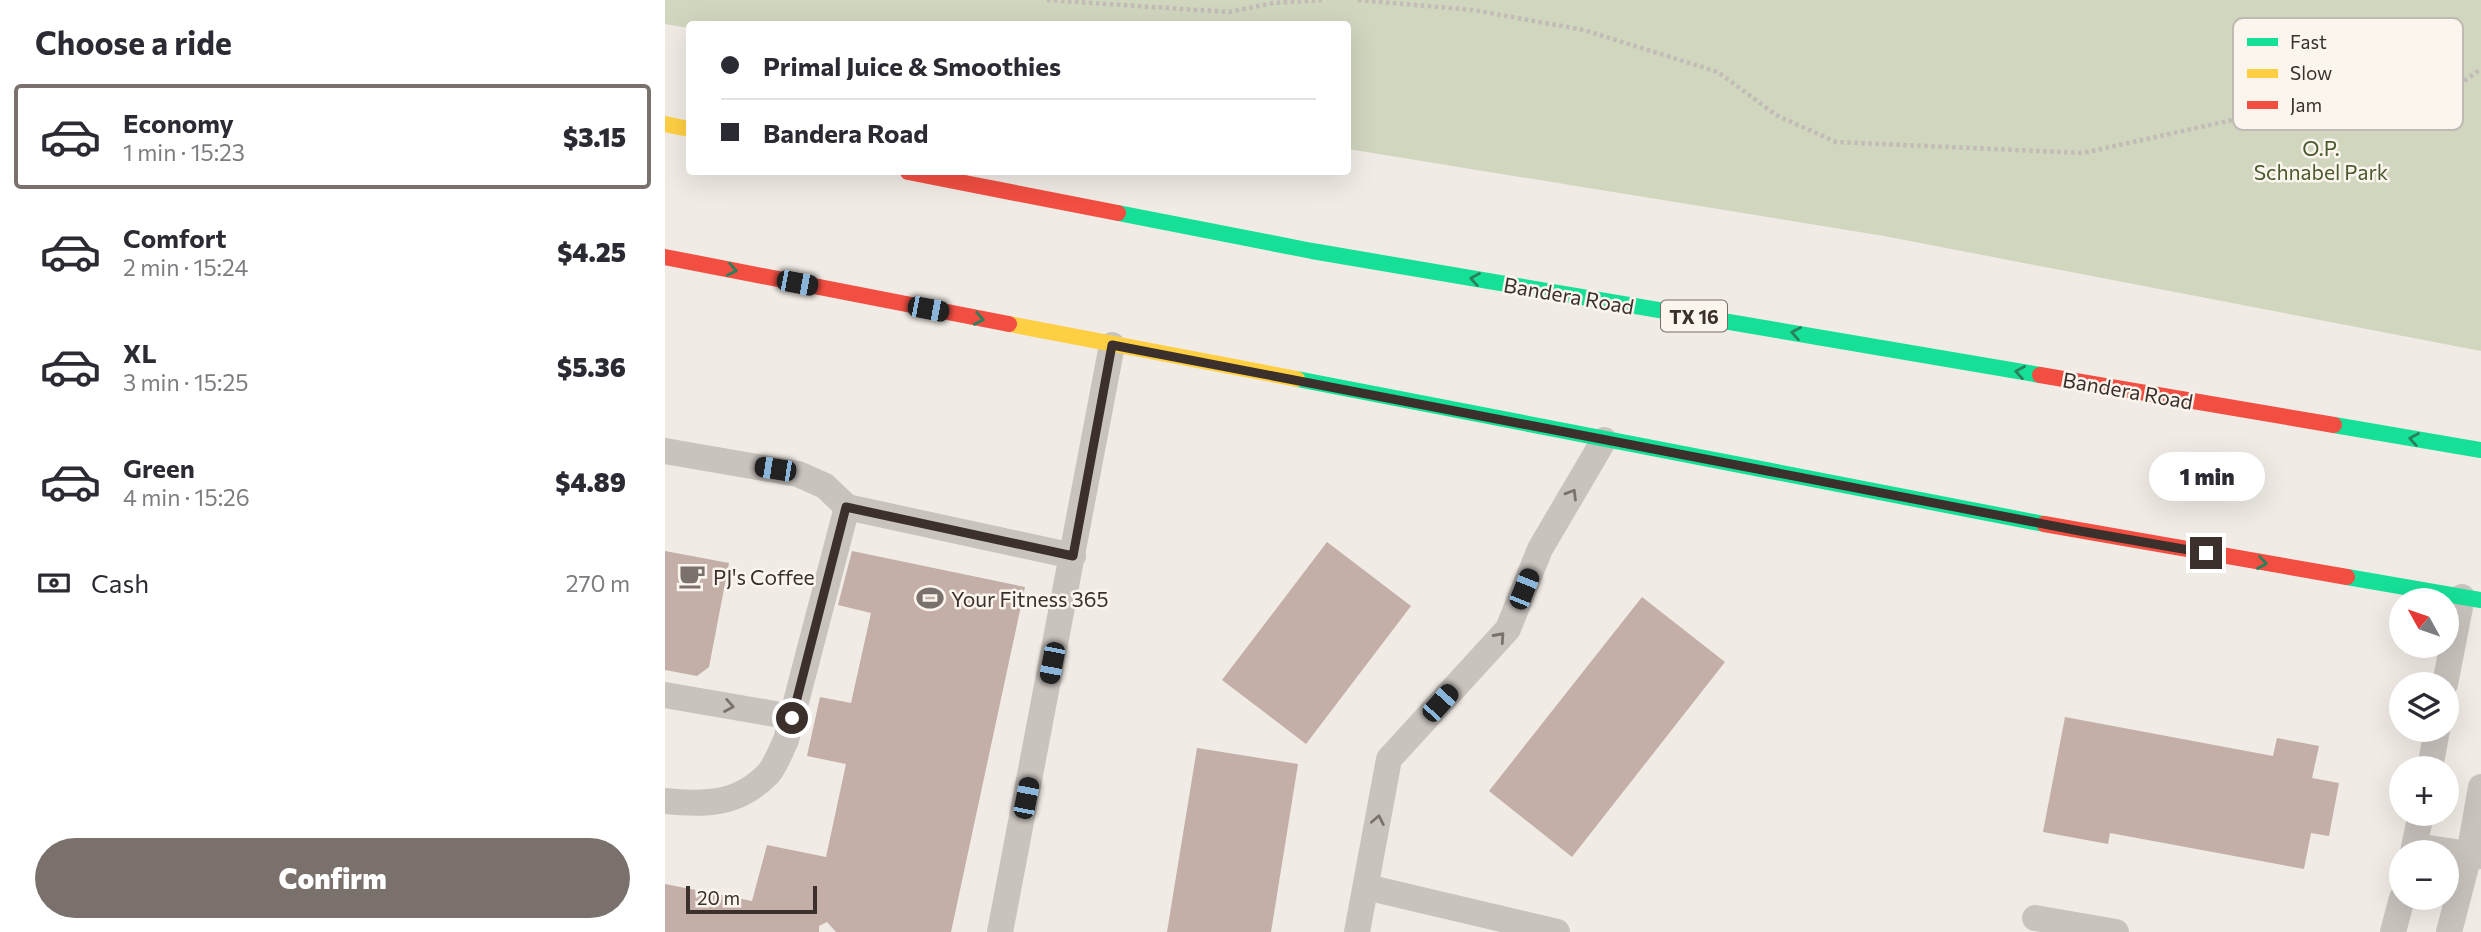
<!DOCTYPE html>
<meta charset="utf-8">
<style>
body{margin:0;font-family:Commissioner,sans-serif;background:#f7f7f7;color:#2b2b33;height:100vh;display:flex;flex-direction:column;font-size:26px;white-space:nowrap}
*{box-sizing:border-box;margin:0}
p{font-size:23px;color:#7c7c81}
.icon{flex:none;width:38px;height:38px;fill:none;stroke:currentColor;stroke-width:2;stroke-linecap:round;stroke-linejoin:round}
.map{position:relative;flex:1;overflow:hidden}
.details{display:flex;flex-direction:column;background:#fff;width:665px}
.details>*{flex:none}
.top-card{position:absolute;left:21px;top:21px;width:665px;height:154px;border-radius:7px;box-shadow:0 7px 28px #0002;display:grid;align-content:center;height:154px;padding:0 35px;background:#fff}
.needle{width:46px;rotate:310deg}
.controls{position:absolute;left:1724px;top:588px;display:grid;gap:14px}
.controls a{display:grid;place-items:center;width:70px;height:70px;border-radius:50%;background:#fff;box-shadow:0 7px 28px #0002;font-size:35px}
.scale{position:absolute;left:21px;bottom:18px;width:131px;box-sizing:border-box;padding-left:7px;border:4px solid #3b302b;border-top:0;font-size:19px;line-height:24px;white-space:nowrap;color:#3b302b;-webkit-text-stroke:5px #fbf5ee;paint-order:stroke}
.end{position:absolute;width:32px;height:32px;margin:-16px;border:9px solid #3b302b;background:#fff;box-shadow:0 0 0 4px #fff}
.from{border-radius:50%}
.bubble{position:absolute;height:49px;border-radius:24px;background:#fff;box-shadow:0 7px 28px #0002;font-size:23px;font-weight:800;line-height:49px;text-align:center}
.car{position:absolute;width:21px;height:42px;margin:-21px -10px;border-radius:9px;box-shadow:0 0 5px 2px #0007;background:linear-gradient(#222 24%,#8ab4d8 0 40%,#222 0 76%,#8ab4d8 0 86%,#222 0)}
.top-card b{display:flex;align-items:center;gap:24px;height:66px;font-size:26px}
.top-card b+b{border-top:2px solid #e1e1e2}
.top-card i{width:18px;height:18px;background:#2b2b33}
ul{padding:0;list-style:none}
li{display:flex;align-items:center;gap:21px;height:105px;margin:0 14px 10px;padding:0 21px;border:4px solid transparent;border-radius:7px}
li div{flex:1}
li b{display:block;font-size:26px}
li em{font-style:normal;font-weight:800}
li.on{border-color:#7a716c}
li>.icon{width:63px;height:63px;stroke-width:1.5}
h2{padding:0 35px;font-size:32px;line-height:84px}
.pay{display:flex;align-items:center;gap:18px;height:77px;padding:0 35px;font-size:26px}
.pay p{margin-inline-start:auto}
.cta{display:flex;gap:14px;margin-top:auto;padding:14px 35px}
.cta a{flex:1;height:80px;border-radius:42px;background:#7a716c;color:#fff;font-size:28px;font-weight:800;line-height:80px;text-align:center}
main{display:flex;flex:1;min-height:0}
.map>svg:first-child{display:block}
.green{fill:#d1d6bf}
.building{fill:#c3afa7}
.lines{fill:none;stroke-linecap:round;stroke-linejoin:round}
.path{stroke:#c2bbb6;stroke-width:4.5;stroke-dasharray:3.5 3.5;stroke-linecap:butt}
.lane{stroke:#c9c3be;stroke-width:26}
.fast{stroke:#16e098;stroke-width:16}
.slow{stroke:#ffcf43;stroke-width:16}
.jam{stroke:#f24e42;stroke-width:16}
.oneway{stroke:#2a7f5c}
.oneway2{stroke:#7b726d}
.route{stroke:#3b302b;stroke-width:9}
.labels{text-anchor:middle;dominant-baseline:central;stroke-width:5;stroke-linejoin:round;paint-order:stroke}
.shield{fill:#fbf5ee;stroke:#756b66;stroke-width:2}
.shield-label{font-size:19px;font-weight:bold;fill:#3b302b}
.park-label{font-size:21px;fill:#4a5a2e;stroke:#fbf5ee}
.street-label{font-size:21px;fill:#3b302b;stroke:#fbf5ee}
.poi-label{font-size:21px;fill:#3b302b;stroke:#fbf5ee;text-anchor:start}
.key{fill:#fbf5ee;stroke:#c1bab4;stroke-width:2}
.key-label{font-size:19px;fill:#3b302b}
</style>
<main>
<section class="details">
<h2>Choose a ride</h2>
<ul>
<li class="on"><svg class="icon" aria-label="car" viewBox="0 0 24 24"><path d="M5 17H2v-5l4-1 3-4h7l3 4 3 1v5h-3M9 17h6M6 11h13"/><circle cx="7" cy="17" r="2"/><circle cx="17" cy="17" r="2"/></svg><div><b>Economy</b><p>1 min · 15:23</p></div><em>$3.15</em></li>
<li><svg class="icon" aria-label="car" viewBox="0 0 24 24"><path d="M5 17H2v-5l4-1 3-4h7l3 4 3 1v5h-3M9 17h6M6 11h13"/><circle cx="7" cy="17" r="2"/><circle cx="17" cy="17" r="2"/></svg><div><b>Comfort</b><p>2 min · 15:24</p></div><em>$4.25</em></li>
<li><svg class="icon" aria-label="car" viewBox="0 0 24 24"><path d="M5 17H2v-5l4-1 3-4h7l3 4 3 1v5h-3M9 17h6M6 11h13"/><circle cx="7" cy="17" r="2"/><circle cx="17" cy="17" r="2"/></svg><div><b>XL</b><p>3 min · 15:25</p></div><em>$5.36</em></li>
<li><svg class="icon" aria-label="car" viewBox="0 0 24 24"><path d="M5 17H2v-5l4-1 3-4h7l3 4 3 1v5h-3M9 17h6M6 11h13"/><circle cx="7" cy="17" r="2"/><circle cx="17" cy="17" r="2"/></svg><div><b>Green</b><p>4 min · 15:26</p></div><em>$4.89</em></li>
</ul>
<div class="pay"><svg class="icon" aria-label="cash" viewBox="0 0 24 24"><path d="M3 7h18v10H3z"/><circle cx="12" cy="12" r="2"/></svg>Cash<p>270 m</p></div>
<div class="cta"><a>Confirm</a></div>
</section>
<div class="map">
<svg width="1816" height="932" viewBox="0 0 1816 932">
<rect width="100%" height="100%" fill="#f0ebe5"/>
<path class="green" d="M0,0H1816V351L1219,236L683,149L682,24H24V28L0,24Z"/>
<g class="building">
<path d="M662,542L746,606L641,744L557,680Z"/>
<path d="M0,551L64,563L44,667L32,676L0,670Z"/>
<path d="M187,551L360,587L286,932H171L162,922L154,926V932H0V884L87,901L102,845L161,857L181,764L142,756L155,697L186,703L206,613L173,605Z"/>
<path d="M977,597L1060,662L907,857L824,791Z"/>
<path d="M1400,717L1608,756L1612,738L1654,746L1647,778L1674,783L1664,836L1646,833L1639,869L1445,833L1443,844L1378,832Z"/>
<path d="M532,748L633,764L606,932H502Z"/>
</g>
<g class="lines">
<g class="path">
<path d="M382,0L564,12L608,3L657,0"/>
<path d="M693,0L808,10L919,30L1053,72L1111,115L1171,142L1418,153L1649,102L1720,111L1778,96L1816,69"/>
</g>
<g class="lane">
<path d="M0,451L133,474L160,486L182,507"/>
<path d="M1780,684L1797,597"/>
<path d="M0,695L127,717"/>
<path d="M1765,768L1772,730"/>
<path d="M0,801C40,805 73,805 103,774C111,765 116,750 121,740L182,507L408,556"/>
<path d="M1750,846L1816,856"/>
<path d="M1748,852L1756,814"/>
<path d="M701,887L892,932"/>
<path d="M1370,918L1451,932"/>
<path d="M335,932L447,345"/>
<path d="M692,932L724,759L843,629L875,549L939,440"/>
<path d="M1728,932L1737,898"/>
<path d="M1784,932L1804,855L1816,787"/>
</g>
<g class="fast">
<path d="M453,213L647,251L1375,375"/>
<path d="M632,379L1379,524"/>
<path d="M1669,425L1816,450"/>
<path d="M1682,577L1816,600"/>
</g>
<g class="slow">
<path d="M0,124L24,129"/>
<path d="M344,324L632,379"/>
</g>
<g class="jam">
<path d="M243,172L453,213"/>
<path d="M0,257L344,324"/>
<path d="M1375,375L1669,425"/>
<path d="M1379,524L1682,577"/>
</g>
</g>
<defs><path id="oneway-chevron" d="M-2-3.5L2.5 0L-2 3.5" fill="none" stroke-width="1.6" stroke-linecap="round" stroke-linejoin="round" transform="scale(1.75)"/></defs>
<g class="oneway">
<use href="#oneway-chevron" transform="translate(67 270) rotate(11)"/>
<use href="#oneway-chevron" transform="translate(810 279) rotate(-170)"/>
<use href="#oneway-chevron" transform="translate(314 319) rotate(11)"/>
<use href="#oneway-chevron" transform="translate(1131 333) rotate(-170)"/>
<use href="#oneway-chevron" transform="translate(1355 372) rotate(-170)"/>
<use href="#oneway-chevron" transform="translate(1749 439) rotate(-170)"/>
<use href="#oneway-chevron" transform="translate(1597 563) rotate(10)"/>
</g>
<g class="oneway2">
<use href="#oneway-chevron" transform="translate(907 494) rotate(-59)"/>
<use href="#oneway-chevron" transform="translate(835 637) rotate(-48)"/>
<use href="#oneway-chevron" transform="translate(64 706) rotate(10)"/>
<use href="#oneway-chevron" transform="translate(713 820) rotate(-79)"/>
</g>
<g class="lines">
<path class="route" d="M127,718L181,507L408,556L447,345L1415,531L1541,553"/>
</g>
<defs>
<g id="cafe-bare" transform="scale(2.1)"><path d="M-5.5-4.5H6V0H3Q3 3.5 0 3.5H-2.5Q-5.5 3.5-5.5 0ZM3-3.2v2h1.7v-2ZM-6 4.5H4V6H-6Z" fill="#7a716c" stroke="#fbf5ee" stroke-width="2.5" paint-order="stroke"/></g>
<g id="stadium-bare" transform="scale(2.1)"><path d="M0-5a6.5 5 0 1 0 0 10a6.5 5 0 1 0 0-10ZM-3.5-1.8h7v3.6h-7Z" fill="#7a716c" stroke="#fbf5ee" stroke-width="2.5" paint-order="stroke"/></g>
</defs>
<g fill-rule="evenodd">
<use href="#cafe-bare" x="27" y="576"/>
<use href="#stadium-bare" x="265" y="598"/>
</g>
<g class="labels">
<rect class="shield" x="996" y="300.5" width="66" height="31" rx="5"/>
<g class="shield-label">
<text x="1029" y="316">TX 16</text>
</g>
<g class="park-label">
<text x="1656" y="147">O.P.<tspan x="1656" dy="24">Schnabel Park</tspan></text>
</g>
<g class="street-label">
<text transform="translate(904 295) rotate(10)">Bandera Road</text>
<text transform="translate(1463 390) rotate(10)">Bandera Road</text>
</g>
<g class="poi-label">
<text x="48" y="576">PJ's Coffee</text>
<text x="286" y="598">Your Fitness 365</text>
</g>
</g>
<rect x="1568" y="18" width="230" height="112" rx="10" class="key"/>
<rect x="1582" y="38" width="31" height="8" fill="#16e098"/>
<rect x="1582" y="69" width="31" height="9" fill="#ffcf43"/>
<rect x="1582" y="101" width="31" height="8" fill="#f24e42"/>
<g class="key-label">
<text x="1625" y="49">Fast</text>
<text x="1625" y="80">Slow</text>
<text x="1625" y="112">Jam</text>
</g>
</svg>
<div class="controls">
<a><svg class="needle" viewBox="-14 -14 28 28"><path d="M0-13l5 13h-10z" fill="#e53935"/><path d="M0 13l5-13h-10z" fill="#7c7c81"/></svg></a>
<a><svg class="icon" aria-label="layers" viewBox="0 0 24 24"><path d="M12 4l9 5-9 5-9-5zM3 14l9 5 9-5"/></svg></a>
<a>+</a>
<a>−</a>
</div>
<div class="scale">20 m</div>
<i class="end from" style="left:127px;top:718px"></i>
<i class="end" style="left:1541px;top:553px"></i>
<div class="bubble" style="left:1484px;top:452px;width:116px">1 min</div>
<i class="car" style="left:132px;top:283px;rotate:101deg"></i>
<i class="car" style="left:263px;top:309px;rotate:101deg"></i>
<i class="car" style="left:110px;top:469px;rotate:279deg"></i>
<i class="car" style="left:859px;top:589px;rotate:22deg"></i>
<i class="car" style="left:387px;top:663px;rotate:191deg"></i>
<i class="car" style="left:775px;top:703px;rotate:42deg"></i>
<i class="car" style="left:361px;top:798px;rotate:11deg"></i>
<div class="top-card">
<b><i class="from"></i>Primal Juice &amp; Smoothies</b>
<b><i></i>Bandera Road</b>
</div>
</div>
</main>
